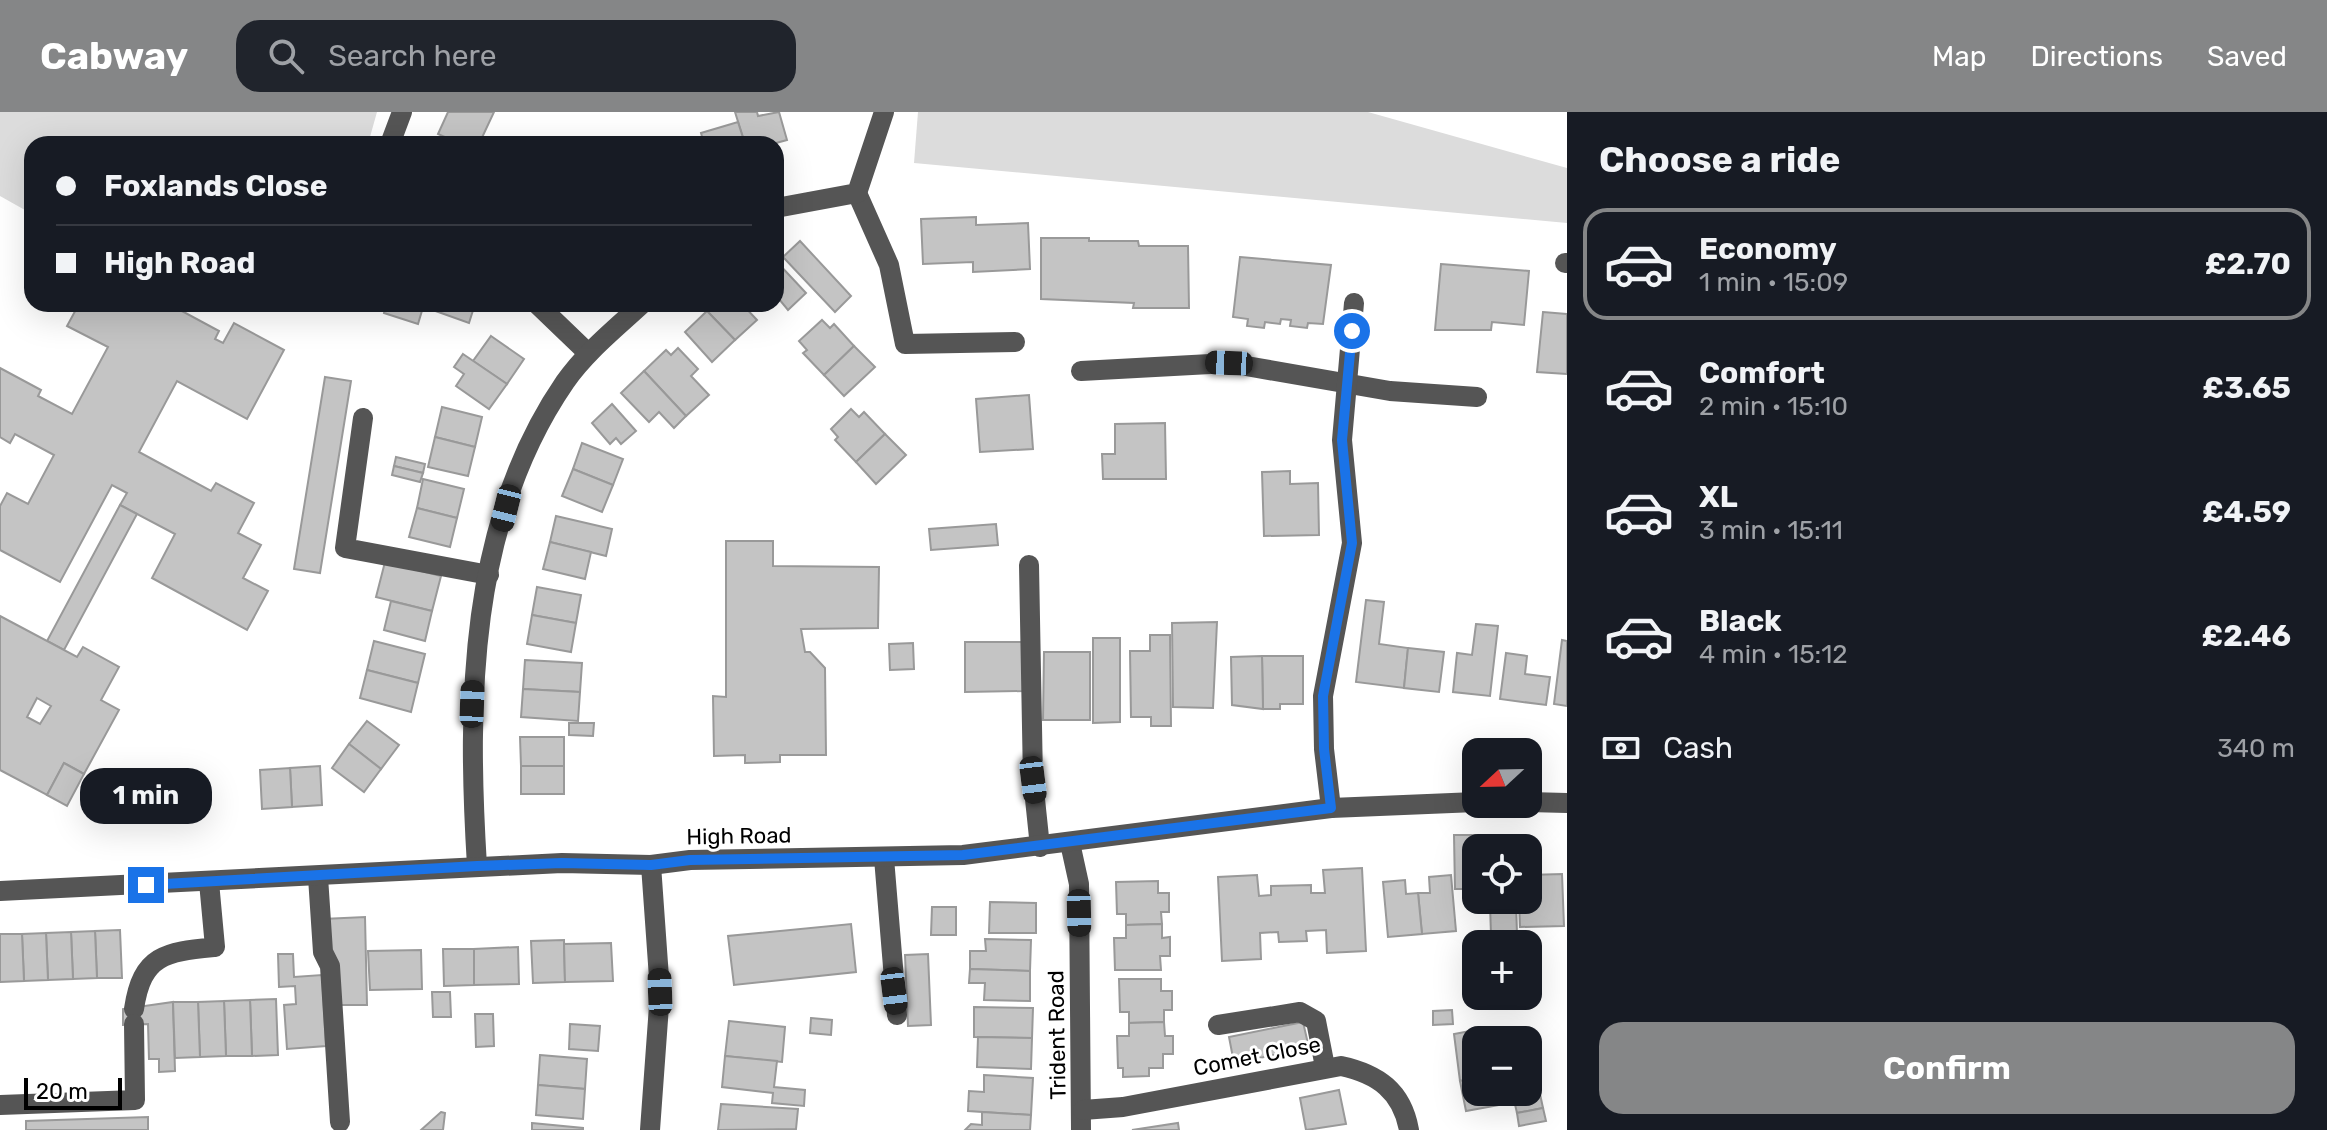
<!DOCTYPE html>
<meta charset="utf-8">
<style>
body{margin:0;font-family:Rubik,sans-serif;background:#20242c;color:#f1f3f6;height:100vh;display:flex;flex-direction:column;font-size:30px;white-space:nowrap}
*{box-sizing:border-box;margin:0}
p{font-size:26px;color:#9ea1a6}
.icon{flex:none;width:44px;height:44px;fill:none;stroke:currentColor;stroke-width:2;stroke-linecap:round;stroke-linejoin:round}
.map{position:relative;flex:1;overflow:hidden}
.side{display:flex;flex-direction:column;background:#171b24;width:760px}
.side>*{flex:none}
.banner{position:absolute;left:24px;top:24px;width:760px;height:176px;border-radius:24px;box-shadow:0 8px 32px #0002;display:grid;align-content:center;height:176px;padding:0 32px;background:#171b24}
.needle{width:52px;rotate:248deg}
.buttons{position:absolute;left:1462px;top:626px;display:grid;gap:16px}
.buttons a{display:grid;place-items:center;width:80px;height:80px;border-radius:16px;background:#171b24;box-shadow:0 8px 32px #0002;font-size:40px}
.scale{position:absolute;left:24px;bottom:20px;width:98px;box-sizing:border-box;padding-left:8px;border:4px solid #000;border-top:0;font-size:22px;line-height:28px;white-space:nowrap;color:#000;-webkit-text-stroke:6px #fff;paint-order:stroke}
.end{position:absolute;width:36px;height:36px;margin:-18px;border:10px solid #1a73e8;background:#fff;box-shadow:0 0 0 4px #fff}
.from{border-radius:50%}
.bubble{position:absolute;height:56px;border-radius:24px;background:#171b24;box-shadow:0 8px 32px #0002;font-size:26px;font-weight:700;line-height:56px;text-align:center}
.car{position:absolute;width:24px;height:48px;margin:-24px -12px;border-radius:10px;box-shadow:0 0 6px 2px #0007;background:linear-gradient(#222 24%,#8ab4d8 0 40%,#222 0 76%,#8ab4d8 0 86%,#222 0)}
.banner b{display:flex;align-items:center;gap:28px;height:76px;font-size:30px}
.banner b+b{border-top:2px solid #363941}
.banner i{width:20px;height:20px;background:#f1f3f6}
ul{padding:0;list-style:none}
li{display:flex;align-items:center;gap:24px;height:112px;margin:0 16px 12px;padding:0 16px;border:4px solid transparent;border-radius:24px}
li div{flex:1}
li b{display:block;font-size:30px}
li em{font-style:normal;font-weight:700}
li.current{border-color:#858687}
li>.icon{width:72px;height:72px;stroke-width:1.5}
h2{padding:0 32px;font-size:36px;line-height:96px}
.pay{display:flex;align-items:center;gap:20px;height:88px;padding:0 32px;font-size:30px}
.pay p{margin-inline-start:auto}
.cta{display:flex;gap:16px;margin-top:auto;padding:16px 32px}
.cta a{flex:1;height:92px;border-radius:24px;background:#858687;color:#fff;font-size:32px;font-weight:700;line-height:92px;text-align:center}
header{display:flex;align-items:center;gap:48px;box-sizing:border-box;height:112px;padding:0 40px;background:#858687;color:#fff}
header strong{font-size:38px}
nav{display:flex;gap:44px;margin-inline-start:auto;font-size:28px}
.search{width:560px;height:72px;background:#20242c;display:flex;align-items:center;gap:20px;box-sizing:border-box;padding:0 28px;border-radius:24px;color:#9ea1a6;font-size:30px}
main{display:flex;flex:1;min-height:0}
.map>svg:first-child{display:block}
.green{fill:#dcdcdc}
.building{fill:#c4c4c4;stroke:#999;stroke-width:2;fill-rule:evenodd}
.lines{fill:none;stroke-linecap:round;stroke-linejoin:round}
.minor{stroke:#555;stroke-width:20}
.route{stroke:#1a73e8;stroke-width:10}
.labels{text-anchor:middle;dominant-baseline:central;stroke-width:6;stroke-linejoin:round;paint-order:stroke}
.street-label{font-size:22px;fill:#000;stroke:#fff}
</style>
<header>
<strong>Cabway</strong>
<div class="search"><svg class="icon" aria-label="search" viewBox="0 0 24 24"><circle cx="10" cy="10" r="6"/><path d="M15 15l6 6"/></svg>Search here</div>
<nav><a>Map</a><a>Directions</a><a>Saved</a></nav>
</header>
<main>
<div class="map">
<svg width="1567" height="1018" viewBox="0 0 1567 1018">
<rect width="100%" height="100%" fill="#fff"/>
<g class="green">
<path d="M0,0H377L368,32H32V102L0,84Z"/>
<path d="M918,0H1368L1567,56V111L914,51Z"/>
</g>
<g class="building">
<path d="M448,0H494L479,32H460L438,22Z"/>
<path d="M735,0H757L758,4L779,0L787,28L776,31L778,38L776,39V32H745Z"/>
<path d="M738,10L745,32H704L701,21Z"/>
<path d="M976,105V113L1028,111L1030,157L973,160V150L923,152L921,107Z"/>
<path d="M1041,126H1089V129H1138L1139,134H1188L1189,196H1133L1134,191L1041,187Z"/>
<path d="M800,129L851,184L835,200L783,145Z"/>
<path d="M1240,145L1331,153L1323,212L1308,211L1307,216L1290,214L1291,208L1281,207L1280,212L1265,210L1264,216L1247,214L1248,207L1233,205Z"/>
<path d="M776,149L806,181L788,198L779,187L776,190Z"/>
<path d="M1441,152L1529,159L1524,213L1492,210L1491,218H1435Z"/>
<path d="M79,192H169L219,219L215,227L223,231L234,211L284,238L247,307L177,269L139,340L211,379L216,371L254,391L238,421L261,433L243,466L268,479L247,518L152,466L175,422L120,393L127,381L112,373L60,470L0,438V394L7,381L28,392L54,343L15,322L10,331L0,325V256L41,278L38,284L72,302L108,235L67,214Z"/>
<path d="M386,192H424L418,212L384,201Z"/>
<path d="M431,192H475L469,211L430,197Z"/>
<path d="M714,192H742L757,208L735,228L707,199Z"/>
<path d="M707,199L735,228L712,250L685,220Z"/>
<path d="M1543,200L1567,202V262L1537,260Z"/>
<path d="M822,208L830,216L834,212L854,234L824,263L803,241L807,238L799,229Z"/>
<path d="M491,224L524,247L507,272L473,249Z"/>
<path d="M854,234L875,255L844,284L824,263Z"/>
<path d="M678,236L698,257L691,264L709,283L686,304L644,259L666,238L671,243Z"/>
<path d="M463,242L507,272L489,297L456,274L464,262L454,255Z"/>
<path d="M644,259L686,304L674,316L659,300L649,310L621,281Z"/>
<path d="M325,265L351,269L320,461L294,457Z"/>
<path d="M1029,283L1033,337L980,340L976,287Z"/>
<path d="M612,292L636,319L621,332L616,326L610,332L592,311Z"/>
<path d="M442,295L482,305L475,335L435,325Z"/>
<path d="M851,297L859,305L864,300L885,322L856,350L835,328L838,325L831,317Z"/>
<path d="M1165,311L1166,367H1103L1102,342H1115V312Z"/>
<path d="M885,322L906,343L876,372L856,350Z"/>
<path d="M435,325L475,335L468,364L428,355Z"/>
<path d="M582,331L623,347L613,373L573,357Z"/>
<path d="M396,345L425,352L423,361L394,354Z"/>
<path d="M394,354L423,361L420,370L392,363Z"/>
<path d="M573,357L613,373L602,400L562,384Z"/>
<path d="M1290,359V372L1318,371L1319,423L1264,424L1262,360Z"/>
<path d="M423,367L464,377L457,406L417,396Z"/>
<path d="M120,393L137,402L64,538L47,529Z"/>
<path d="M417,396L457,406L450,435L409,425Z"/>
<path d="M556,404L612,417L606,444L550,430Z"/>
<path d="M996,412L998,433L931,438L929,417Z"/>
<path d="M726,429H773V454L879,455L878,516L801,517L805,540H810L825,556L826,643H780V650L745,651V643L714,644L713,584L726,585Z"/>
<path d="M550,430L591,440L585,467L543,457Z"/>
<path d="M385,450L441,464L432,499L376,485Z"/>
<path d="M537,475L581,483L576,511L532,503Z"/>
<path d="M1366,488L1384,490L1379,532L1408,536L1404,576L1356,570Z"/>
<path d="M391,489L432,499L425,529L384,518Z"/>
<path d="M532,503L576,511L571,540L527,532Z"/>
<path d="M0,504L77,545L83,535L119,555L101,588L119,598L84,662L64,651L47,683L0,658ZM37,586L51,594L40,612L27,605Z"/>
<path d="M1217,510L1213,596L1173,595L1172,511Z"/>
<path d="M1476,512L1498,514L1490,584L1453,580L1457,541L1472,543Z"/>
<path d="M1150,523H1170L1171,614H1151V605H1131L1130,539H1150Z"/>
<path d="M1093,526H1120V610L1093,611Z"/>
<path d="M1562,528L1567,529V594L1554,592Z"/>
<path d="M374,529L425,542L418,571L367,558Z"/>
<path d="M965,530H1025V579L965,580Z"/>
<path d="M913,531L914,557L890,558L889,532Z"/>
<path d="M1408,536L1444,540L1439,580L1404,576Z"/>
<path d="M1044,540H1090V608H1043Z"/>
<path d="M1506,541L1527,544L1525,562L1550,565L1546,593L1500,587Z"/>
<path d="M1262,544H1303V592H1280V597H1263Z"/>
<path d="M1262,544L1263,597L1232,593L1231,545Z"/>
<path d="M525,548L582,551L580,580L523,577Z"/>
<path d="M367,558L418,571L411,600L360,586Z"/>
<path d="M523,577L580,580L578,609L521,605Z"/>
<path d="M367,609L399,633L381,657L349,632Z"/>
<path d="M569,611H594L593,624L569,623Z"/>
<path d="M520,625H564V654H521Z"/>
<path d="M349,632L381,657L364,680L332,656Z"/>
<path d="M64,651L84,662L67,694L47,683Z"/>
<path d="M320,654L322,693L292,695L290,656Z"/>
<rect x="521" y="654" width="43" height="28"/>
<path d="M290,656L292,695L262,697L260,658Z"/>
<path d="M1454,723H1500V736H1476L1475,777H1455Z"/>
<path d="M1362,756L1366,839L1327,841L1326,818L1306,819L1307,829L1279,830L1278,820L1260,821L1261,847L1222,849L1218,765L1257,763L1259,784L1271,783V774L1311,773V781H1325L1323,758Z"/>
<path d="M1562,762L1564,814L1520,815L1519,788H1528V763Z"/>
<path d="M1451,763L1456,819L1422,822L1418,781H1430L1429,765Z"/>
<path d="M1405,768L1406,782L1418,781L1422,822L1388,825L1383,770Z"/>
<path d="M1158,769V781H1169V800H1161L1162,812L1126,813V802H1117L1116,770Z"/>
<path d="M990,790L1036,791V821H989Z"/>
<path d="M1516,791L1517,822L1491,823L1490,792Z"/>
<path d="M932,795H956V823H931Z"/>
<path d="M365,805L367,893H337L323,807Z"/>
<path d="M851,812L856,860L734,873L728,824Z"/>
<path d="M1162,812V826L1170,825V844H1160L1161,858H1115L1114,826H1126V813Z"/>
<path d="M120,818L122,866H97L95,819Z"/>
<path d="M95,819L97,866L73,867L71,820Z"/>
<path d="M71,820L73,867L48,868L46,821Z"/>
<path d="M46,821L48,868L24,869L22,822Z"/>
<path d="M0,822H22L24,869L0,870Z"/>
<path d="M985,827L1031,828L1030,859L970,857V839H986Z"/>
<path d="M564,828L565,870L533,871L531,829Z"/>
<path d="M611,831L613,869L565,870L564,832Z"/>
<path d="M518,835L519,872L474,873V837Z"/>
<path d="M443,837H474V873L444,874Z"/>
<path d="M421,838L422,877L370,878L368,839Z"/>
<path d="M278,842H293L294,865L322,863L326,934L287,937L284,893L296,892L295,874L279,875Z"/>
<path d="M928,842L931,913L908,914L905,843Z"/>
<path d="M970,857L1030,859V889L984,888L985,871H969Z"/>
<path d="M1119,867H1161V879H1172V898H1164V910L1129,911V900H1120Z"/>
<path d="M432,880H450L451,905H433Z"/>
<path d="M276,887L278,943L252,944L250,888Z"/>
<path d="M250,888L252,944H226L224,889Z"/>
<path d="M224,889L226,944L200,945L198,890Z"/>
<path d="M173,890L175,959L159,960V947H149L148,912L123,913V897Z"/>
<path d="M173,890H198L200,945L175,946Z"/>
<path d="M974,895L1033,896L1032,926L974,925Z"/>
<path d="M1452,898L1453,912L1433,913V899Z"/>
<path d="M475,902H493L494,934L476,935Z"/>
<path d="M811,906L832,908L831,923L810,921Z"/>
<path d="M729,909L785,915L782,950L725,944Z"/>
<path d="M1164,910L1165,924H1173V942H1163V956H1149V964L1123,965V956H1118L1117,924H1129V911Z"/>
<path d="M1303,910L1309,936L1234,951L1229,925Z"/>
<path d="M570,912L600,914L598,939L569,937Z"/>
<path d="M1486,916L1488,928H1476V966L1460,969L1454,922Z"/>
<path d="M978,925L1032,926L1031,957L977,955Z"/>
<path d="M540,943L587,947L585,977L538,973Z"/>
<path d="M725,944L777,949L774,975L805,978L804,994L772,991L773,981L722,975Z"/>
<path d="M984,963L1033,966L1031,1003L968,999L969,979L984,980Z"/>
<path d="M1476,966V980H1508L1510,991L1466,999L1460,969Z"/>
<path d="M538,973L585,977L583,1007L536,1003Z"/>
<path d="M1339,978L1346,1012L1306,1018L1300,986Z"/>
<path d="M1540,982L1543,996L1517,1001L1514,988Z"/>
<path d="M721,992L798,997L796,1017L718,1018Z"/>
<path d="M1543,996L1546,1009L1519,1014L1517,1001Z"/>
<path d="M441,1000L445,1001L443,1018H421Z"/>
<path d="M982,1000L1031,1003L1030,1018H965L971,1012L982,1013Z"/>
<path d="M148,1005V1018H26V1009Z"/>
<path d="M532,1011L583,1016V1018H532Z"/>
<path d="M1178,1011L1179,1018H1132Z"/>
</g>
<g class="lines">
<g class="minor">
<path d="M390,32L402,0"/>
<path d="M857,81L889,153L905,232L1015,230"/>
<path d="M776,96L857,81L884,0"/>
<path d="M1565,151H1567"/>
<path d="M537,192L588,241"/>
<path d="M1081,259L1229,251L1390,279L1477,285"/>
<path d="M363,306L345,436L489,463"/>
<path d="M1029,453L1033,668L1040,735"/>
<path d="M1528,690L1567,691"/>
<path d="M1331,696L1324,637L1323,584L1352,431L1342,328L1354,191"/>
<path d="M1070,731L1079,772L1081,1018"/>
<path d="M884,746L897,903"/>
<path d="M477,754C467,591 468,411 565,270C586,240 615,217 642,192"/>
<path d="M318,765L323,840L330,854L340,1010"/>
<path d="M0,779L562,751L651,753L690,748L963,743L1331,696L1476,690"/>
<path d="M134,897C142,842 166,840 215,835L209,770"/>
<path d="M1218,913L1300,900L1316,909L1325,955"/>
<path d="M0,993L135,988L134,912"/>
<path d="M1083,998L1123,995L1341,954C1378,962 1402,979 1409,1018"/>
<path d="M650,1018L660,880L651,753"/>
</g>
</g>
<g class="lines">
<path class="route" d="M146,773L477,754L562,751L651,753L690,748L963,743L1331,696L1324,637L1323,584L1352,431L1342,328L1352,219"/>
</g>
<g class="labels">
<g class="street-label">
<text transform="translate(739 724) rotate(-1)">High Road</text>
<text transform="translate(1057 923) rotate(-91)">Trident Road</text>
<text transform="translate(1257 944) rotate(-11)">Comet Close</text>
</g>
</g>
</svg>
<div class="buttons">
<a><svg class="needle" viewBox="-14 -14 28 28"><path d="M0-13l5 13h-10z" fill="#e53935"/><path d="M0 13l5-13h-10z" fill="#9ea1a6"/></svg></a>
<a><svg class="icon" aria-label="locate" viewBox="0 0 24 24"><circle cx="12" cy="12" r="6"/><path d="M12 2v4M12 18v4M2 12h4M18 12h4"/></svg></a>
<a>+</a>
<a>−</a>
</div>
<div class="scale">20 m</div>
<i class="end from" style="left:1352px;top:219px"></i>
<i class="end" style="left:146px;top:773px"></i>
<div class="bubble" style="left:80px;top:656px;width:132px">1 min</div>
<i class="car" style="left:1229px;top:251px;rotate:272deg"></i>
<i class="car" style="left:506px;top:396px;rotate:194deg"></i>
<i class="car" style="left:472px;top:592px;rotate:2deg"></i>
<i class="car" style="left:1033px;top:668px;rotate:173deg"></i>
<i class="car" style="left:1079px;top:801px;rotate:179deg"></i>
<i class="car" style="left:894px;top:879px;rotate:173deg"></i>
<i class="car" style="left:660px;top:880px;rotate:358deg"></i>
<div class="banner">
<b><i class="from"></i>Foxlands Close</b>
<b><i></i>High Road</b>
</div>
</div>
<section class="side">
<h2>Choose a ride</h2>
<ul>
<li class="current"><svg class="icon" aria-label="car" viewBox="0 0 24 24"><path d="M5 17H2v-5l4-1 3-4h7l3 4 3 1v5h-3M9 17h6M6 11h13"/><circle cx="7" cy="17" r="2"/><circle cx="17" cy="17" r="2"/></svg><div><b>Economy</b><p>1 min · 15:09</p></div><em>£2.70</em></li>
<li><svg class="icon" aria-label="car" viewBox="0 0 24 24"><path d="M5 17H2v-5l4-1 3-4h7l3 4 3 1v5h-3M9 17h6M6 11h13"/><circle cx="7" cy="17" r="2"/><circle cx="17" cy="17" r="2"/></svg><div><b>Comfort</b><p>2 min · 15:10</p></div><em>£3.65</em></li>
<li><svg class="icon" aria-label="car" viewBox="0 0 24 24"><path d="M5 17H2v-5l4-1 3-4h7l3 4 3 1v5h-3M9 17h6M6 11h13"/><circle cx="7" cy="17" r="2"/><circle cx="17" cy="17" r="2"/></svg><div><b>XL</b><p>3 min · 15:11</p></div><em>£4.59</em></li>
<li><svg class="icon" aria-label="car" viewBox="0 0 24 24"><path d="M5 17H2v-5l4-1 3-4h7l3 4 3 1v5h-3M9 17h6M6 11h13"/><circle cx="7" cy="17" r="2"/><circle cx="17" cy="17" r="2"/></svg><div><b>Black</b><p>4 min · 15:12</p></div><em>£2.46</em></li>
</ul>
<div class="pay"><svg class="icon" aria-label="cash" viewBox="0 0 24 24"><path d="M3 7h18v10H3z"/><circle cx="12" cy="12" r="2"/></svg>Cash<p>340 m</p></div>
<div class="cta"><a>Confirm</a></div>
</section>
</main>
